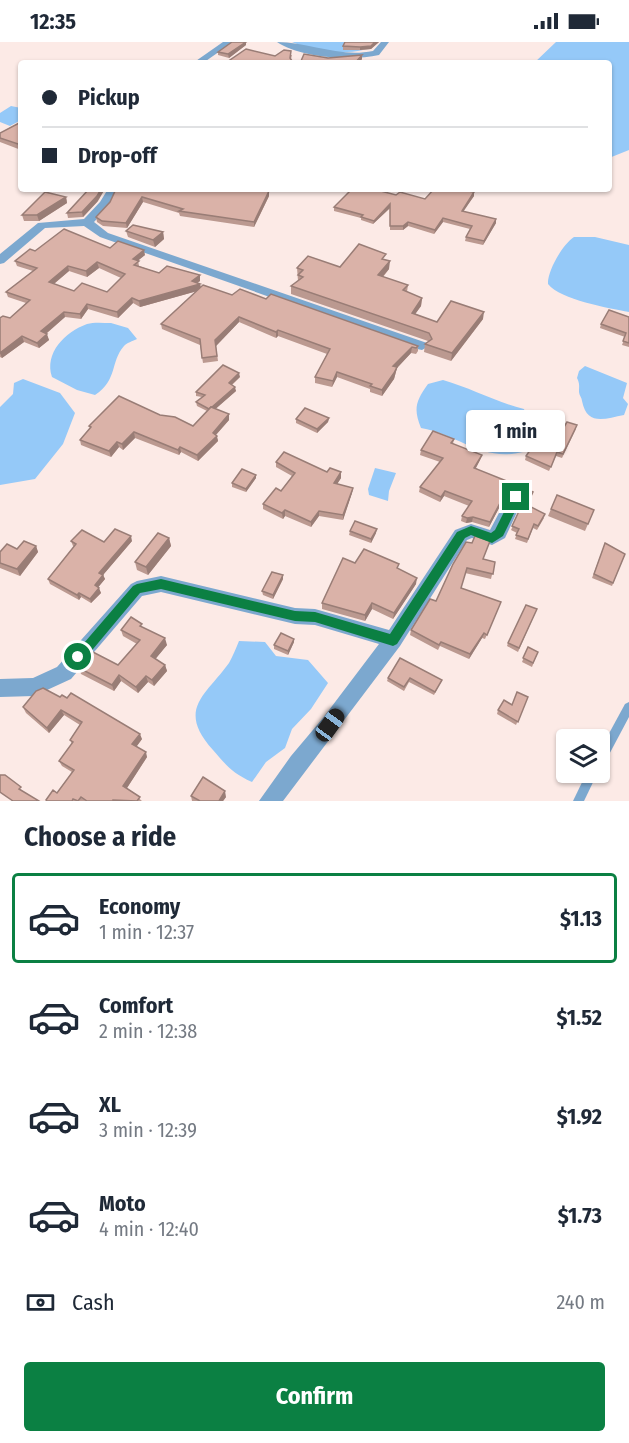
<!DOCTYPE html>
<meta charset="utf-8">
<style>
body{margin:0;font-family:"Fira Sans Condensed",sans-serif;background:#f2f2f3;color:#1f2937;height:100vh;display:flex;flex-direction:column;font-size:22px;white-space:nowrap}
*{box-sizing:border-box;margin:0}
p{font-size:20px;color:#747a83}
.icon{flex:none;width:33px;height:33px;fill:none;stroke:currentColor;stroke-width:2;stroke-linecap:round;stroke-linejoin:round}
.map{position:relative;height:759px;overflow:hidden}
.sheet{display:flex;flex-direction:column;background:#fff;flex:1}
.sheet>*{flex:none}
.hud{position:absolute;left:18px;top:18px;width:594px;height:132px;border-radius:6px;box-shadow:0 2px 4px #0004;display:grid;align-content:center;height:132px;padding:0 24px;background:#fff}
.fabs{position:absolute;left:556px;top:687px;display:grid;gap:12px}
.fabs a{display:grid;place-items:center;width:54px;height:54px;border-radius:6px;background:#fff;box-shadow:0 2px 4px #0004;font-size:30px}
.end{position:absolute;width:27px;height:27px;margin:-14px;border:8px solid #0b8043;background:#fff;box-shadow:0 0 0 3px #fff}
.from{border-radius:50%}
.bubble{position:absolute;height:42px;border-radius:6px;background:#fff;box-shadow:0 2px 4px #0004;font-size:20px;font-weight:700;line-height:42px;text-align:center}
.car{position:absolute;width:18px;height:36px;margin:-18px -9px;border-radius:8px;box-shadow:0 0 4px 2px #0007;background:linear-gradient(#222 24%,#8ab4d8 0 40%,#222 0 76%,#8ab4d8 0 86%,#222 0)}
.hud b{display:flex;align-items:center;gap:21px;height:57px;font-size:22px}
.hud b+b{border-top:2px solid #e0e1e3}
.hud i{width:15px;height:15px;background:#1f2937}
ul{padding:0;list-style:none}
li{display:flex;align-items:center;gap:18px;height:90px;margin:0 12px 9px;padding:0 12px;border:3px solid transparent;border-radius:6px}
li div{flex:1}
li b{display:block;font-size:22px}
li em{font-style:normal;font-weight:700}
li.active{border-color:#0b8043}
li>.icon{width:54px;height:54px;stroke-width:1.5}
h2{padding:0 24px;font-size:27px;line-height:72px}
.pay{display:flex;align-items:center;gap:15px;height:66px;padding:0 24px;font-size:22px}
.pay p{margin-inline-start:auto}
.cta{display:flex;gap:12px;margin-top:auto;padding:12px 24px}
.cta a{flex:1;height:69px;border-radius:6px;background:#0b8043;color:#fff;font-size:24px;font-weight:700;line-height:69px;text-align:center}
.status{display:flex;justify-content:space-between;align-items:center;height:42px;padding:0 30px;background:#fff;direction:ltr}
.status svg{height:16px;fill:currentColor}
.map>svg:first-child{display:block}
.water{fill:#95c9f8}
.lines{fill:none;stroke-linecap:round;stroke-linejoin:round}
.service{fill:#7ca8cf;fill-rule:evenodd}
.minor{fill:#7ca8cf;fill-rule:evenodd}
.wall{fill:#bb9990;fill-rule:evenodd}
.shaded-wall{fill:#997d76}
.building{fill:#dab2a8;stroke:#997d76;stroke-width:1.5;fill-rule:evenodd}
.route{fill:#0b8043}
</style>
<div class="status"><b>12:35</b><svg viewBox="0 0 49 12"><path d="M0 12V9h3v3zM5 12V6h3v6zM10 12V3h3v9zM15 12V0h3v12zM26 1h20v11H26zM47 4h2v5h-2z"/></svg></div>
<div class="map">
<svg width="629" height="759" viewBox="0 0 629 759">
<rect width="100%" height="100%" fill="#fceae6"/>
<g class="water">
<path d="M292,0H345L363,8C340,13 314,9 292,0Z"/>
<path d="M556,0H629V108L609,116V21H534Z"/>
<path d="M11,64L21,66V78L10,84L0,80V71Z"/>
<path d="M574,195H595L629,203V270C608,266 561,258 548,242C547,230 562,203 574,195Z"/>
<path d="M111,281L128,286L137,297C133,299 126,301 124,304C110,320 118,338 95,353L77,348L52,335C44,311 65,290 87,282C94,280 103,281 111,281Z"/>
<path d="M585,324L627,341L623,356L628,362L624,373C604,377 587,384 582,359C582,356 579,353 579,350C579,344 580,342 577,336L579,329Z"/>
<path d="M23,337L60,351L75,371L63,402L35,437L0,443V365L13,352L14,341Z"/>
<path d="M443,338C471,346 496,360 524,367L528,382L523,410C481,420 460,393 421,386C413,366 416,359 428,342Z"/>
<path d="M375,426L396,431L389,449L388,459L369,453L368,447Z"/>
<path d="M239,599L265,600L276,614L308,618L328,641L311,667L292,687L285,706L266,720L252,740C232,731 227,724 213,708C176,667 206,653 229,621C233,614 236,606 239,599Z"/>
</g>
<g class="lines">
<g class="service">
<path d="M629,660V675L604,722L600,723V708L625,662Z"/>
<path d="M587,730H598L584,759H573Z"/>
</g>
<g class="minor">
<path d="M223,0H233L203,21H193Z"/>
<path d="M277,0C310,0 339,16 373,9L381,0H389L379,13C352,19 300,16 277,0Z"/>
<path d="M108,147H118L109,164L94,180L108,191L427,301L429,304L422,308L417,307L100,195L84,184L45,186L4,221L0,222V212L38,181L84,177L100,160Z"/>
<path d="M516,449L522,450L524,455L505,496L492,503L472,496L467,498L400,604L283,759H259L291,714L323,676L379,602L315,583L295,582L161,550L142,554L71,637L34,654L0,655V637L33,636L57,625L131,542L137,539L161,534L295,566L315,567L389,588L455,488L471,482L490,488L510,450Z"/>
</g>
</g>
<g class="wall">
<path d="M345,0H379L371,7L360,8H343V4Z"/>
<path d="M246,3L229,16L218,13V10Z"/>
<path d="M292,13L291,17L292,19L328,16L362,17L359,21H230V18Z"/>
<path d="M21,80V108L0,100V91Z"/>
<path d="M116,147L258,148L269,149V154L254,185L180,174L179,171L143,160L127,186L103,184L97,180L96,175L110,160Z"/>
<path d="M396,153L425,157L474,154L463,169L496,181L483,203L465,199L466,195L470,187L443,180L434,192L408,184L403,188H390V166L373,182L361,178V176L334,169V165Z"/>
<path d="M66,155L67,161L39,179H24L22,173Z"/>
<path d="M98,159L83,175L68,176L67,171Z"/>
<path d="M126,189L163,190L164,197L155,205L128,195Z"/>
<path d="M110,206L145,213L138,218L139,224L159,231L200,233V239L197,241L200,242L201,245L232,253L266,257L418,304V309L416,312L411,311L397,326L394,337L382,354L370,350V347L337,335L332,345L315,341V335L327,312L278,294L276,296L239,280L216,304L218,319L203,321L200,303L162,287L161,282L197,249L140,265L133,261L118,276L88,267L81,277L65,275L46,292L49,298L39,306L24,300L2,316L0,315V276H10L26,261L8,255L6,250L33,229L17,224L15,219L35,209ZM99,226L121,236L107,250L74,249L54,242L69,229L87,235Z"/>
<path d="M386,218L389,227L383,235L408,243L407,250L422,256L421,264L415,272L437,280L483,277L451,319L424,310L425,302L428,300V299L291,252V244L298,239L297,226L340,225Z"/>
<path d="M629,275V305L622,303L625,295L600,286L601,282Z"/>
<path d="M240,335L232,343L236,349L215,367L229,372V378L216,393L218,399L198,419L181,410L179,413L135,396L123,408L119,405L111,415L81,403L80,398L90,386L89,384L160,373L193,384L207,369L197,364L196,360L202,355L196,354V350Z"/>
<path d="M329,376L328,380L317,391L296,381V377Z"/>
<path d="M576,387L562,416L556,414L549,429L525,418L526,414L537,406L561,390Z"/>
<path d="M454,397L453,402L482,413L480,418L476,426L513,447L508,449L489,485L472,480L466,481L461,479L462,474L469,464L444,454L440,460L419,450L420,445L440,420L420,413L421,408Z"/>
<path d="M276,420L327,430H341V436L337,442L353,446L352,451L343,478L319,474L311,485L285,474L283,477L263,467V462L281,449L292,434L276,425Z"/>
<path d="M256,433V436L246,450L232,445V441Z"/>
<path d="M526,447L532,454L527,464L544,476L537,488L533,486L527,501L515,497L517,491L511,488L526,455L525,451Z"/>
<path d="M551,467L594,468L585,489L548,474Z"/>
<path d="M350,489L376,491L371,501L349,493Z"/>
<path d="M169,496L171,504L148,533L137,528L135,520Z"/>
<path d="M71,499L104,500L132,499L103,533L105,537L98,545L101,551L91,561L81,555L79,558L50,542L48,537L74,505L73,504Z"/>
<path d="M605,501L625,512L612,544L592,536Z"/>
<path d="M36,504L38,510L20,534L0,526V510Z"/>
<path d="M488,504L483,517L495,520L491,537L465,531L461,546L501,560L485,597L482,596L469,617L440,604L438,608L410,593L411,588L436,559L453,522Z"/>
<path d="M355,521L399,527L416,542L393,577L372,567L365,579L322,567V561Z"/>
<path d="M283,533V537L273,557L263,553L262,549Z"/>
<path d="M537,567L518,610L507,604L508,601Z"/>
<path d="M143,586L167,603L155,617L165,623L167,629L154,644L148,640L138,651L121,639L114,649L81,632L79,626L118,623L137,602L123,594L121,588Z"/>
<path d="M294,600L288,613L274,607V603Z"/>
<path d="M528,605L538,610L532,625L522,620Z"/>
<path d="M388,636L442,638L434,653L409,640L404,649L387,639Z"/>
<path d="M60,655L142,697L136,705L147,715L127,746L142,759H46V758L57,751L72,730L62,724L59,719L72,702L70,698L80,683L64,673L49,691L26,671L23,665Z"/>
<path d="M528,655L516,683L497,672L498,668Z"/>
<path d="M191,754L226,755L223,759H192Z"/>
</g>
<g class="shaded-wall">
<path d="M246,0V3L229,16L228,12Z"/>
<path d="M375,0H379L371,7L360,8V5Z"/>
<path d="M362,13V17L359,21H355Z"/>
<path d="M101,147H105L98,159L83,175L82,170Z"/>
<path d="M269,149V154L254,185V180Z"/>
<path d="M474,150V154L461,173L462,169Z"/>
<path d="M66,155L67,161L39,179L37,173Z"/>
<path d="M142,155L143,160L127,186L126,181Z"/>
<path d="M390,162V166L373,182L374,179Z"/>
<path d="M443,176V180L434,192L435,188Z"/>
<path d="M496,177V181L483,203L484,199Z"/>
<path d="M408,180V184L403,188V184Z"/>
<path d="M163,190L164,197L155,205L153,198Z"/>
<path d="M144,208L145,213L134,222L133,217Z"/>
<path d="M390,219L389,227L378,240V233Z"/>
<path d="M97,220L99,226L87,235L86,229Z"/>
<path d="M68,224L69,229L50,245L49,240Z"/>
<path d="M200,233V239L192,244V239Z"/>
<path d="M200,242L201,248L140,265L139,259Z"/>
<path d="M132,256L133,261L118,276L117,270Z"/>
<path d="M422,256L421,264L411,278L412,271Z"/>
<path d="M87,262L88,267L81,277L80,272Z"/>
<path d="M64,270L65,275L42,295L41,289Z"/>
<path d="M484,270L483,277L451,319L452,311Z"/>
<path d="M239,275V280L216,304L215,298Z"/>
<path d="M278,288V294L276,296V290Z"/>
<path d="M47,292L49,298L39,306L37,301Z"/>
<path d="M22,294L24,300L2,316L0,311Z"/>
<path d="M412,305L411,311L397,326L394,337L382,354V348L393,324Z"/>
<path d="M337,330V335L332,345L333,339Z"/>
<path d="M239,331L240,335L229,345V341Z"/>
<path d="M235,345L236,349L211,371L210,367Z"/>
<path d="M229,372V378L213,396V391Z"/>
<path d="M329,376L328,380L317,391V387Z"/>
<path d="M134,390L135,396L123,408L122,402Z"/>
<path d="M217,394L218,399L198,419L197,413Z"/>
<path d="M117,400L119,405L111,415L109,409Z"/>
<path d="M180,405L181,410L179,413L178,408Z"/>
<path d="M482,413L480,418L473,431L474,426Z"/>
<path d="M341,430V436L334,447V441Z"/>
<path d="M256,433V436L246,450V447Z"/>
<path d="M514,442L513,447L508,449L489,485L490,480L509,444Z"/>
<path d="M353,446L352,451L343,478V473Z"/>
<path d="M445,449L444,454L440,460L441,455Z"/>
<path d="M285,468V474L283,477L282,471Z"/>
<path d="M319,469V474L311,485V480Z"/>
<path d="M473,475L472,480L466,481L467,476Z"/>
<path d="M377,487L376,491L371,501V497Z"/>
<path d="M131,494L132,499L103,533L105,537L96,548L95,543L99,531Z"/>
<path d="M169,496L171,504L148,533L146,525Z"/>
<path d="M36,504L38,510L20,534L17,527Z"/>
<path d="M283,533V537L273,557V553Z"/>
<path d="M417,536L416,542L393,577L394,571Z"/>
<path d="M99,546L101,551L91,561L90,557Z"/>
<path d="M79,551L81,555L79,558L77,553Z"/>
<path d="M372,561V567L365,579V573Z"/>
<path d="M484,591L482,596L469,617L470,612Z"/>
<path d="M165,596L167,603L153,620L151,614Z"/>
<path d="M294,597V600L288,613V609Z"/>
<path d="M165,623L167,629L154,644L152,638Z"/>
<path d="M119,633L121,639L114,649L112,643Z"/>
<path d="M146,634L148,640L138,651L136,645Z"/>
<path d="M61,668L64,673L49,691L47,686Z"/>
<path d="M140,692L142,697L134,708L132,702Z"/>
<path d="M146,710L147,715L125,749L123,744Z"/>
<path d="M225,749L226,755L223,759H219Z"/>
</g>
<g class="building">
<path d="M232,0H246L228,12L218,10Z"/>
<path d="M345,0H375L371,4L360,5L343,4Z"/>
<path d="M246,7L275,14L284,8L291,9L290,16L292,19H301L304,12L328,16L362,13L355,21H241L230,18Z"/>
<path d="M21,80V103L0,96V91Z"/>
<path d="M89,147H101L97,154L82,170L67,171Z"/>
<path d="M116,147H257L269,149L254,180L179,169L183,167L142,155L126,181L102,179L96,175L110,160Z"/>
<path d="M352,147H373L396,153L400,150L425,157L434,147H456L474,150L462,169L496,177L484,199L466,195L472,184L443,176L435,188L408,180L403,184H390V162L374,179L361,175L363,173L334,165Z"/>
<path d="M45,150L66,155L37,173H22Z"/>
<path d="M133,183L163,190L153,198L126,189Z"/>
<path d="M64,187L110,206L118,199L144,208L133,217L139,219L134,223L159,231L167,224L200,233L192,239L200,242L139,259L132,256L117,270L87,262L80,272L64,270L41,289L47,292L37,301L22,294L0,311V276L3,274L10,276L30,258L6,250L37,226L15,219L30,207L35,209ZM97,220L125,232L107,250L82,241L74,249L49,240L68,224L86,229Z"/>
<path d="M359,202L386,212L382,217L390,219L378,233L408,243L403,248L422,256L412,271L437,280L451,259L484,270L452,311L425,302L432,297L429,291L291,244L303,235L298,233L303,228L297,226L308,214L340,225Z"/>
<path d="M203,243L232,253L240,247L266,257L271,252L418,304L416,306L412,305L393,324L397,325L394,331L382,348L370,344L372,342L337,330L333,339L315,335L330,307L278,288L276,290L239,275L215,298L217,314L202,316L200,297L161,282Z"/>
<path d="M609,268L629,275V301L623,299L626,291L601,282Z"/>
<path d="M223,323L239,331L229,341L235,345L212,365H211L209,367L196,360L205,353L196,350Z"/>
<path d="M119,354L160,373L175,375L193,384L211,365L229,372L213,391L217,394L197,413L180,405L178,408L134,390L122,402L117,400L109,409L80,398L91,385L89,384Z"/>
<path d="M305,366L329,376L317,387L296,377Z"/>
<path d="M567,380L577,383L563,412L557,410L551,425L526,414L533,404L537,406L549,385L561,390Z"/>
<path d="M433,389L454,397L451,401L482,413L474,426L514,442L509,444L490,480L473,475L467,476L462,474L472,459L445,449L441,455L420,445L443,416L421,408Z"/>
<path d="M284,410L327,430L330,426L341,430L334,441L353,446L343,473L319,469L311,480L285,468L282,471L263,462L276,446L281,449L295,431L276,420Z"/>
<path d="M242,427L256,433L246,447L232,441Z"/>
<path d="M526,447L533,450L527,463L545,472L538,484L534,482L528,497L516,493L519,487L512,484L527,452Z"/>
<path d="M557,453L594,468L588,482L551,467Z"/>
<path d="M355,479L377,487L371,497L350,489Z"/>
<path d="M115,487L131,494L99,531L103,533L95,543L99,546L90,557L79,551L77,553L48,537L76,502L71,499L82,488L104,500Z"/>
<path d="M158,491L169,496L146,525L135,520Z"/>
<path d="M475,494L490,499L483,517L495,520L493,532L467,526L461,546L501,560L487,593L484,591L470,612L441,600L439,603L411,588L430,557L436,559L453,522L466,500L472,501Z"/>
<path d="M24,499L36,504L17,527L0,521V510L7,502L17,507Z"/>
<path d="M605,501L625,512L613,541L594,532Z"/>
<path d="M364,507L399,522L397,526L417,536L394,571L372,561L365,573L322,561L343,516L355,521Z"/>
<path d="M272,530L283,533L273,553L262,549Z"/>
<path d="M526,563L537,567L519,606L508,601Z"/>
<path d="M131,575L142,582L140,584L165,596L151,614L165,623L152,638L146,634L136,645L119,633L112,643L79,626L91,609L118,623L140,598L121,588Z"/>
<path d="M281,591L294,597L288,609L274,603Z"/>
<path d="M528,605L538,610L533,621L523,616Z"/>
<path d="M400,616L442,638L435,650L410,636L404,645L388,636Z"/>
<path d="M43,646L60,655L62,653L67,656L71,651L140,692L132,702L146,710L123,744L140,755L137,759L113,758V759H87L81,755L78,759L73,757L72,759H47L46,758L53,748L57,751L74,728L59,719L73,700L70,698L82,680L61,668L47,686L23,665L36,649Z"/>
<path d="M517,650L528,655L518,680L498,668L504,658L512,663Z"/>
<path d="M0,733H5L21,745L19,747L39,759H13L0,750Z"/>
<path d="M203,735L225,749L219,759H200L191,754Z"/>
</g>
<path class="route" d="M516,451L522,455L503,494L492,501L471,493L465,496L397,602L393,604L315,580L295,579L161,547L140,551L83,619L78,620L72,615L133,544L137,542L161,537L295,569L315,570L390,592L457,490L471,484L491,491L495,488L513,452Z"/>
</svg>
<div class="fabs">
<a><svg class="icon" aria-label="layers" viewBox="0 0 24 24"><path d="M12 4l9 5-9 5-9-5zM3 14l9 5 9-5"/></svg></a>
</div>
<i class="end from" style="left:78px;top:615px"></i>
<i class="end" style="left:516px;top:455px"></i>
<div class="bubble" style="left:466px;top:368px;width:99px">1 min</div>
<i class="car" style="left:330px;top:683px;rotate:36deg"></i>
<div class="hud">
<b><i class="from"></i>Pickup</b>
<b><i></i>Drop-off</b>
</div>
</div>
<section class="sheet">
<h2>Choose a ride</h2>
<ul>
<li class="active"><svg class="icon" aria-label="car" viewBox="0 0 24 24"><path d="M5 17H2v-5l4-1 3-4h7l3 4 3 1v5h-3M9 17h6M6 11h13"/><circle cx="7" cy="17" r="2"/><circle cx="17" cy="17" r="2"/></svg><div><b>Economy</b><p>1 min · 12:37</p></div><em>$1.13</em></li>
<li><svg class="icon" aria-label="car" viewBox="0 0 24 24"><path d="M5 17H2v-5l4-1 3-4h7l3 4 3 1v5h-3M9 17h6M6 11h13"/><circle cx="7" cy="17" r="2"/><circle cx="17" cy="17" r="2"/></svg><div><b>Comfort</b><p>2 min · 12:38</p></div><em>$1.52</em></li>
<li><svg class="icon" aria-label="car" viewBox="0 0 24 24"><path d="M5 17H2v-5l4-1 3-4h7l3 4 3 1v5h-3M9 17h6M6 11h13"/><circle cx="7" cy="17" r="2"/><circle cx="17" cy="17" r="2"/></svg><div><b>XL</b><p>3 min · 12:39</p></div><em>$1.92</em></li>
<li><svg class="icon" aria-label="car" viewBox="0 0 24 24"><path d="M5 17H2v-5l4-1 3-4h7l3 4 3 1v5h-3M9 17h6M6 11h13"/><circle cx="7" cy="17" r="2"/><circle cx="17" cy="17" r="2"/></svg><div><b>Moto</b><p>4 min · 12:40</p></div><em>$1.73</em></li>
</ul>
<div class="pay"><svg class="icon" aria-label="cash" viewBox="0 0 24 24"><path d="M3 7h18v10H3z"/><circle cx="12" cy="12" r="2"/></svg>Cash<p>240 m</p></div>
<div class="cta"><a>Confirm</a></div>
</section>
